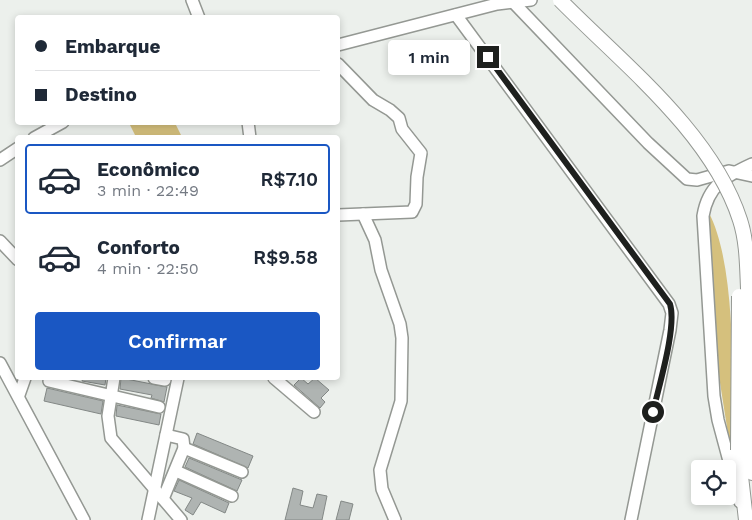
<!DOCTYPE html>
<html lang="pt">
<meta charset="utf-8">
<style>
body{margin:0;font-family:"Work Sans",sans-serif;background:#f6f6f7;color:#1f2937;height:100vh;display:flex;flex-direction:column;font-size:19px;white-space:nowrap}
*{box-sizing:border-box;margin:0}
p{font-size:16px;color:#747a83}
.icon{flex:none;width:28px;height:28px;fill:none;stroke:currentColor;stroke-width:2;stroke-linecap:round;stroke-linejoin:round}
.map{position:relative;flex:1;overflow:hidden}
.side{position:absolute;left:15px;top:135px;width:325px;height:245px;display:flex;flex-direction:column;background:#fff;border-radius:5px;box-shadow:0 2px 8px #0003}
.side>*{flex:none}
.banner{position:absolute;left:15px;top:15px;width:325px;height:110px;border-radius:5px;box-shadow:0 2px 8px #0003;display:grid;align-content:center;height:110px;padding:0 20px;background:#fff}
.buttons{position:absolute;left:691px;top:460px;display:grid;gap:10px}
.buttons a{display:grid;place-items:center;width:45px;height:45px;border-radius:5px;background:#fff;box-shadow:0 2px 8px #0003;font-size:25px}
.end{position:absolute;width:22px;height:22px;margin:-11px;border:6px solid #1e201e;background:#fff;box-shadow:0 0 0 2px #fff}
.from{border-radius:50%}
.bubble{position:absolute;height:35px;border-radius:5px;background:#fff;box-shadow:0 2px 8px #0003;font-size:16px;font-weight:600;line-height:35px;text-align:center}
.banner b{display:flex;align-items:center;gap:18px;height:48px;font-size:19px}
.banner b+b{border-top:1px solid #e0e1e3}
.banner i{width:12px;height:12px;background:#1f2937}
ul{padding:9px 0 0;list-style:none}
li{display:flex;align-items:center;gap:15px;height:70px;margin:0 10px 8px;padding:0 10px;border:2px solid transparent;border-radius:5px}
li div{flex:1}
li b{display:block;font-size:19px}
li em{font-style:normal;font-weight:600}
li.on{border-color:#1a57c3}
li>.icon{width:45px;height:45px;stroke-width:1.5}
.button{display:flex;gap:10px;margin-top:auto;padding:10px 20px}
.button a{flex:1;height:58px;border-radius:5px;background:#1a57c3;color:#fff;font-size:20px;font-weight:600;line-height:58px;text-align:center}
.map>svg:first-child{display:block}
.green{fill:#d5c07d}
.building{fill:#afb4b2;stroke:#838886}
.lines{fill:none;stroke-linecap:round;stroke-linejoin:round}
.minor-casing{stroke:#949893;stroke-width:14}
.major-casing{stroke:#949893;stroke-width:16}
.minor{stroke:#fff;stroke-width:11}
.major{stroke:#fff;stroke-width:14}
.major-bridge-casing{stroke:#949893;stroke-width:16;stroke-linecap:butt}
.major-bridge{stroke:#fff;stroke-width:14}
.route{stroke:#1e201e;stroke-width:6}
</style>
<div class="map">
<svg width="752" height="520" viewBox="0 0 752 520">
<rect width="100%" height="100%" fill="#ecf0ec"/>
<g class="green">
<path d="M129,123H175L182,137H136Z"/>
<path d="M709,213C736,265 733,379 732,440H729L718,370Z"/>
</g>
<g class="building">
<path d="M83,378H106L105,385L82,381Z"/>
<path d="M121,378L167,387L164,402L151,398L152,395L120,389Z"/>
<path d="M301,378L308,384L315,378L329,390L321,398L325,402L320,408L294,385Z"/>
<path d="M47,388L103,401L101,414L44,401Z"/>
<path d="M117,405L161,414L159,425L116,416Z"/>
<path d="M197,433L253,456L248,468L193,444Z"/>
<path d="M189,458L242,480L237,491L185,467Z"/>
<path d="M179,480L229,503L225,513L201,502L193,515L185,510L192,498L174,491Z"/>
<path d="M293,488L303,491L300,505L313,508L317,494L327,496L322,520H285Z"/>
<path d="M341,501L353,504L349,520H336Z"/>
</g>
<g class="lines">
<g class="minor-casing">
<g id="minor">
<path d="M192,0L199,18"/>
<path d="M513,2L648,143L687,179L697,180L729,171L752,176"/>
<path d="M456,15L669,304L672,313L670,330L631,520"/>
<path d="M338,45L497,4L531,0"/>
<path d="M338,64L373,100L390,110L399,118L402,129L421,153L417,177L416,204L412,212L338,215"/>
<path d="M248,122L250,138"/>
<path d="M34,138L63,122"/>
<path d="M0,160L18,148"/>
<path d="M363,214L375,240L381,270L400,324L402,338L401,401L380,470L382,489L395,520"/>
<path d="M0,241L18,260"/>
<path d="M0,363L84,520"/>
<path d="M114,378L108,416L111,438L181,520"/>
<path d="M154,378L165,380"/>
<path d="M274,378L314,412"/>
<path d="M49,381L159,407"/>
<path d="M19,395L25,378"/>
<path d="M184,448L242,472"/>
<path d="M176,471L232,496"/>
<path d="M163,499L184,448L183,439L166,435"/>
<path d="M740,502L718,420L714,396L703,216C708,185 726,176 752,164"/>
<path d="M148,520L178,378"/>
</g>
</g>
<g class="major-casing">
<g id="major">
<path d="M738,450L746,520"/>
<path d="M749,450L752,473"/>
</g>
</g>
<use href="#minor" class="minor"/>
<use href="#major" class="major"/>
<g class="major-bridge-casing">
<g id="major-bridge">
<path d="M560,0C623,64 712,133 740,220C747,241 747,266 748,288C750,342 749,396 749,450"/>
<path d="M738,450L739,296"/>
</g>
</g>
<use href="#major-bridge" class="major-bridge"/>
</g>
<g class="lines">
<path class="route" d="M488,57L670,304C677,327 659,385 653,412"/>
</g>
</svg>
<div class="buttons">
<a><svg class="icon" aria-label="locate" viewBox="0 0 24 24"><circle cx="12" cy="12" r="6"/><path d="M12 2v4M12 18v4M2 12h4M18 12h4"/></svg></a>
</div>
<i class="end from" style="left:653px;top:412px"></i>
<i class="end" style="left:488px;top:57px"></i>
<div class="bubble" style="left:388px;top:40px;width:82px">1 min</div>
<div class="banner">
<b><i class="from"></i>Embarque</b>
<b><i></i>Destino</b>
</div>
<section class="side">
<ul>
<li class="on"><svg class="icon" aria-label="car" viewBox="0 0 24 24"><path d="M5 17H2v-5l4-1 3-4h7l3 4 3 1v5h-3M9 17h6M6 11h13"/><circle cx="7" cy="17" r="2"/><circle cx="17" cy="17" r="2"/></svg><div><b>Econômico</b><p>3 min · 22:49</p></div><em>R$7.10</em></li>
<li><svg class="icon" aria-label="car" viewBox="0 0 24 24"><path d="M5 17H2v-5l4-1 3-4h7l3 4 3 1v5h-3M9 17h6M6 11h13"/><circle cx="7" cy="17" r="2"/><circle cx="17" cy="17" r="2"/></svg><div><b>Conforto</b><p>4 min · 22:50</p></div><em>R$9.58</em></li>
</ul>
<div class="button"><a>Confirmar</a></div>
</section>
</div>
